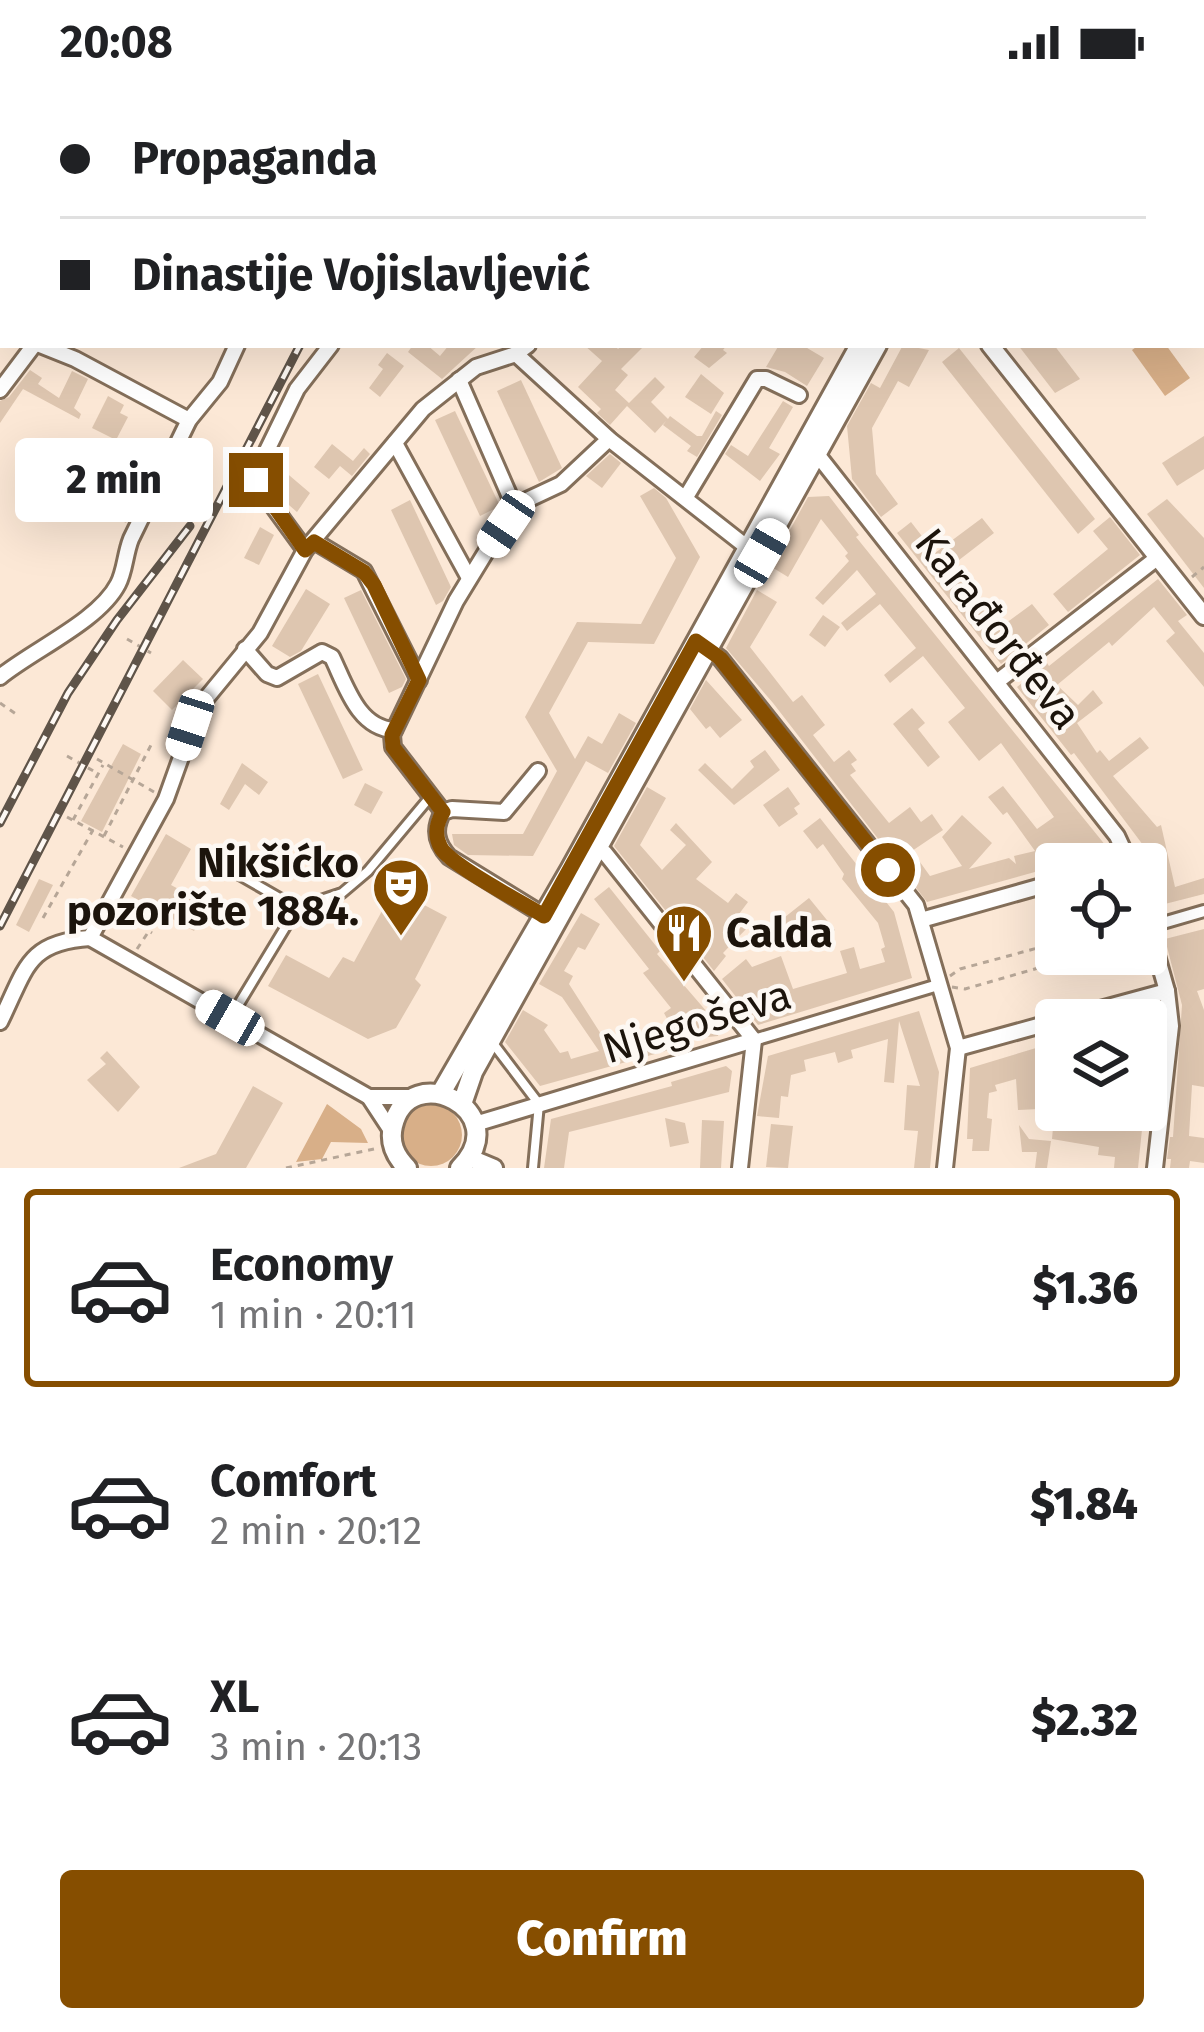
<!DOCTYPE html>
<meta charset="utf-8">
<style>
body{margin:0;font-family:"Fira Sans",sans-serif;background:#f6f6f6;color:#202124;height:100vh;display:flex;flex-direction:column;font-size:45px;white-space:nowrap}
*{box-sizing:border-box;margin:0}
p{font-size:39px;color:#757577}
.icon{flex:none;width:66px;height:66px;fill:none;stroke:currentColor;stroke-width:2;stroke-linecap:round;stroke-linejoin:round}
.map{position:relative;height:1084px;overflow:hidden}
.details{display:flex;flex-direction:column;background:#fff;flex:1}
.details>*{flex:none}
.guide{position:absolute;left:0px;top:0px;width:1206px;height:264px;box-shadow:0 12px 48px #0002;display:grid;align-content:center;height:264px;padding:0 60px;background:#fff}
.fabs{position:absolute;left:1035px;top:759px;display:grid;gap:24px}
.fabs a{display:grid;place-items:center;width:132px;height:132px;border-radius:12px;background:#fff;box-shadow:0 12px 48px #0002;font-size:60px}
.end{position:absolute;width:54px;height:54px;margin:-27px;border:15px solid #864e00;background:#fff;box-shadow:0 0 0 6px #fff}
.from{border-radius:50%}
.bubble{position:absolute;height:84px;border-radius:12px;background:#fff;box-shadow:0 12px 48px #0002;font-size:39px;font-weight:800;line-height:84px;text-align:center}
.car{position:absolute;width:36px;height:72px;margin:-36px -18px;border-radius:15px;box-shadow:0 0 9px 3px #0007;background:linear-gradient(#fff 24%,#345 0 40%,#fff 0 76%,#345 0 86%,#fff 0)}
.guide b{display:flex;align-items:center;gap:42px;height:114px;font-size:45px}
.guide b+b{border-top:3px solid #e0e0e0}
.guide i{width:30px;height:30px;background:#202124}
ul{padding:21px 0 0;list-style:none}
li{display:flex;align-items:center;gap:36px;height:198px;margin:0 24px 18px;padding:0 36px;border:6px solid transparent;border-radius:12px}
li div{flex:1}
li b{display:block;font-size:45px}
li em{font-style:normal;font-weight:800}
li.selected{border-color:#864e00}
li>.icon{width:108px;height:108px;stroke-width:1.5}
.button{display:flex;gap:24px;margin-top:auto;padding:24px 60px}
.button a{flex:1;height:138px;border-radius:12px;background:#864e00;color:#fff;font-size:48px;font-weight:800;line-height:138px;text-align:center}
.status{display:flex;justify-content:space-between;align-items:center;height:84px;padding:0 60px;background:#fff;direction:ltr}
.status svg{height:33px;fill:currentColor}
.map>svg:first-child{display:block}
.green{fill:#d8af88}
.building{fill:#dec6b0}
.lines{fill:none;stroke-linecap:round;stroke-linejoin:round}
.service-casing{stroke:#846f5a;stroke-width:14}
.pedestrian-casing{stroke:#846f5a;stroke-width:16}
.minor-casing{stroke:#846f5a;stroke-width:20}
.tertiary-casing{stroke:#846f5a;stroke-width:22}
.secondary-casing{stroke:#846f5a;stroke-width:24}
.path{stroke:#b6a697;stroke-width:3;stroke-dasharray:6 6;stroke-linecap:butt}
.service{stroke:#fff;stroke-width:8}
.pedestrian{stroke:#fff;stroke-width:10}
.minor{stroke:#fff;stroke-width:14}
.tertiary{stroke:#fff;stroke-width:16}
.secondary{stroke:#fff;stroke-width:18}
.rail-casing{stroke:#5f5449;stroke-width:9}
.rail{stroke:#fdf8f3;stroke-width:4.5;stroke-dasharray:14;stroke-linecap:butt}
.route{stroke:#864e00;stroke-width:15}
.labels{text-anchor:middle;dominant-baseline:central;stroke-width:9;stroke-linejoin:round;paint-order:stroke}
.street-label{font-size:42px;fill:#1c140c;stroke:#fdf8f3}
.poi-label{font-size:42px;font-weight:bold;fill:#1c140c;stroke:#fdf8f3;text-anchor:end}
</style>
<div class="status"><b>20:08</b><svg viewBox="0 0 49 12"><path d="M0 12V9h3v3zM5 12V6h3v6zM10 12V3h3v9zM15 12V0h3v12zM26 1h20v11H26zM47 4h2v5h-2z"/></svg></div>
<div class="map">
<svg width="1204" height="1084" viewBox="0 0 1204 1084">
<rect width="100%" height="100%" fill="#fce8d6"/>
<g class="green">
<path d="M0,0H412L3,3L0,164Z"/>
<path d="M1139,261H1166L1190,294L1165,312L1132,266Z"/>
<path d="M327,1020L361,1045L368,1059L331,1058L322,1075L296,1078Z"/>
<circle cx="431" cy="1051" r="31"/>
</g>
<g class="building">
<path d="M413,261H427L440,272L449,261H479L442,295L408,268Z"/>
<path d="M584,261H614L618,265L623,261H645L621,285L628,291L615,306L629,319L655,293L665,303L651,318L668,335L670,332L697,352H702L716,327L722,331L697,373L687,367L691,362L663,341L666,337L655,349L627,322L610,341L597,329L601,325L578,303L602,277Z"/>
<path d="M704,261H727L723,266L727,269L709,284L694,273Z"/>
<path d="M779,261H802L824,274L807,302L785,288L766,283Z"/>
<path d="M903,261L929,266L909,303L898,297L872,344L876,390L898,420L881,433L852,395L847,342L871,299L880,304Z"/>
<path d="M1018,261H1054L1080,295L1055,309Z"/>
<path d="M959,264L1095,435L1078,450L942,278Z"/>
<path d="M387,269L404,282L380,313L369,304L383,285L378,281Z"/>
<path d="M30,286L42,294L38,300L59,314L72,287L88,295L74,324L81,330L79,335L23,305L0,339V317L9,313Z"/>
<path d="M701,290L724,309L711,330L685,313Z"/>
<path d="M521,296L562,384L539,398L497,307Z"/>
<path d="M108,312L124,321L120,329L128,333L116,356L92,344Z"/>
<path d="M783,317L793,323L769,364L780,370L760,397L725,370L731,361L748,372Z"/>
<path d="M455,327L500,422L480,432L435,336Z"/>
<path d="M1204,352V385L1177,402L1162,379Z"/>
<path d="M192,355L209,363L195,391L179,382Z"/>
<path d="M332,360L353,377L364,364L370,370L352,392L340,382L329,395L314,383Z"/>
<path d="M87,362L107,375L81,413L61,399Z"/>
<path d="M610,370L621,379L602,404L586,392Z"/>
<path d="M283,386L310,409L297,428L282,415L288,406L276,396Z"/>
<path d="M115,404L137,416L126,439L103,427Z"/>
<path d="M654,404L666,414L700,473L654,560L588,558L549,629L575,675L588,652L602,660L619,629L636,639L608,689L586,677L533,772L468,771L454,761L452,750H523L557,687L525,633L577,538L641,540L676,474L640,412Z"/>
<path d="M829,412L859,451L856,453L1106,762L1103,769L927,818L773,619L726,564L757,506L777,518L750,563L793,618L802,611L825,641L813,651L834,678L849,666L857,676L851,680L856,687L850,691L889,739L910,723L921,738L932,730L943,746L912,767L930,792L962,782L942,753L962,731L992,759L969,785L1009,774L1016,780L1014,772L1035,767L1007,728L1003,731L988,713L1003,702L1037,745L1054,733L1001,659L979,677L948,638L965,624L923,572L890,599L884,591L916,564L880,520L847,547L841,539L876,510L857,486L823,521L815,514L849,477L845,472L848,469L821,435L788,493L770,482L808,413Z"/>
<path d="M1167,415L1204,454V504L1147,430Z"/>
<path d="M410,416L451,503L443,517L436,521L391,426Z"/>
<path d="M1110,433L1140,471L1068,528L1053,510L1108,465L1093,447Z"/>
<path d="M982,434L994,449L950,483L998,545L1032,520L1049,541L1001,580L897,449L911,438L935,469Z"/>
<path d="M260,443L274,451L259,481L244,474Z"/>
<path d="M1158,495L1187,531L1178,537L1204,569V603L1166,557L1175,549L1154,523L1112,562L1109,558L1057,601L1078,621L1093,606L1103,619L1077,639L1097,669L1100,666L1109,677L1140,653L1149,664L1113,692L1157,743L1161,741L1175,803L1204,794V810L1157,822L1143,761L1074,669L1071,671L1017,603L1047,579L1049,582Z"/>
<path d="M306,505L330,520L301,567L290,573L272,562Z"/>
<path d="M361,506L406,595L402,603L389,609L344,514Z"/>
<path d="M823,531L840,543L825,563L809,551Z"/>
<path d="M183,576L203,595L172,626L153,607Z"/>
<path d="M318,590L363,686L343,695L298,600Z"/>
<path d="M706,596L742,636L720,654L710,642L706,645L690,625Z"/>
<path d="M912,624L925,639L918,645L940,673L928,683L893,640Z"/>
<path d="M123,660L141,670L102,748L81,737Z"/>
<path d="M765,666L780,686L734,721L698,686L705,679L732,705L754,683L750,677Z"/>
<path d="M242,679L268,698L259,711L245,700L229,726L220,720Z"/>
<path d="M365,699L383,708L371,730L354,721Z"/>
<path d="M647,703L666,714L640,761L662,786L686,761L670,746L676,739L712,778L696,795L728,819L736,809L748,818L736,834L748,843L723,869L726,872L714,887L614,762Z"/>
<path d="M788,703L800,720L794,724L798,730L779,743L763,721Z"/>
<path d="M820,734L894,828L912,894L758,941L722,895L746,875L752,883L781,872L793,905L847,889L840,867L854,863L860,885L885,878L881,865L885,863L878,839L842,795L844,790L823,760L817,765L803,747Z"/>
<path d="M166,750L191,765L171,801L208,821L194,847L131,812Z"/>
<path d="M39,795L53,801L29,848L16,841Z"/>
<path d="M609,803L660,867L657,870L720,943L718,952L698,954L678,959L680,963L540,1002L505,958L523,926L548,941L544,946L560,969L568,967L571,975L599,967L562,913L539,900L581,829L600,840L585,866L578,863L564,887L573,892L569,900L608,961L671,942L664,929L671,924L643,889L649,885L594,815Z"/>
<path d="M394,805L447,833L415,895L421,901L396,944L368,955L268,902L286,871L329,894L343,873L354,878Z"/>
<path d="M809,814L835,846L827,853L812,840L804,846L796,836L786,844L780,837Z"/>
<path d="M1204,845V905L1197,907L1204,926V1003L1192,1001L1189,1052L1204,1054V1079L1190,1077L1189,1084H1170L1171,1075H1167L1170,1053H1173L1182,921L1165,855Z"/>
<path d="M919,927L939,988L930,1084H914L918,1047L904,1046L907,1001L920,1002L899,937L894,999L884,998L888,955L851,966L853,974L838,979L835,968L804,976L806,987L791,991L788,1013L781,1012L779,1034L757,1032L768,972Z"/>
<path d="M1056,958L1055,1003L1038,1006L1039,1025L1018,1026L1016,995L995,1001L997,1007L989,1009L987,1034L992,1035L989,1067H972L973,1055H967L970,984Z"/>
<path d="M107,967L140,1003L118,1028L87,996L106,980L100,974Z"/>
<path d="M726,982L732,987L729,1008L569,1048L564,1084H544L551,1035L672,1002L671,998Z"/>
<path d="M253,1002L283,1019L246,1084H179L216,1070Z"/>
<path d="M1128,1026H1144L1138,1084H1114L1115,1073L1098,1071L1099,1063L1052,1055L1054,1032L1127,1037Z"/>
<path d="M665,1034L685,1039L689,1059L670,1063Z"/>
<path d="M702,1036L724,1037L721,1084H700Z"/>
<path d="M771,1040L793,1042L788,1084L766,1083Z"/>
<path d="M1019,1041L1029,1055L1051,1057L1047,1084H1035L1037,1068H1022Z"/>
</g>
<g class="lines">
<g class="service-casing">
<g id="service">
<path d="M215,777L297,824L231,933"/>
<path d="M297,824L342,809L368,787L430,713"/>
<path d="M492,958L539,1020L533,1084"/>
</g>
</g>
<g class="pedestrian-casing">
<g id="pedestrian">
<path d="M1149,843L1204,827"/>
<path d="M754,956L938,901"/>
</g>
</g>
<g class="minor-casing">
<g id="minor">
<path d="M622,0L626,3"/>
<path d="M589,3L591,0"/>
<path d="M806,3L809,0"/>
<path d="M40,261L75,275L189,336"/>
<path d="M516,270L609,355L748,464"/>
<path d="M0,306L34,261"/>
<path d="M395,359L469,494"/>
<path d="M813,365L1117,752L1130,780"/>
<path d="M686,413L757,295H766L799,311"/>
<path d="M514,422L561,400L609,355"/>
<path d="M314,457L364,487L419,596"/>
<path d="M305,466L259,403L256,389L297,305L331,261"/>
<path d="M701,560L720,574L916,821L958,964L945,1084"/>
<path d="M245,565L267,590L277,594L322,568L332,573C346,602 358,644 394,646"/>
<path d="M0,593C33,566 99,537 118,500C125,487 125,470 131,455L189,336L220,298L237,261"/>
<path d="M998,597L1157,474"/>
<path d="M538,687L504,728L452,725L443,728C433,745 436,759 449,773L545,832"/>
<path d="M443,728L393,663L392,651L456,517L514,422L459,296"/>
<path d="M593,762L605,769L754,956"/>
<path d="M1146,833L1167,907L1171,942L1155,1084"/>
<path d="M921,836L1056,798"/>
<path d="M90,854L166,715L199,623L260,549L305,466L423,325L476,283L516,270L528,261"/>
<path d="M90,854L369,1013L392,1048"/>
<path d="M1060,936L1167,907"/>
<path d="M0,938C26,886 26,858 90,854"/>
<path d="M958,964L1056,937"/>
<path d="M369,1013H414"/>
<path d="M475,1040L754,956"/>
<path d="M740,1084L754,956"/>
</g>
</g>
<g class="tertiary-casing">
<g id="tertiary">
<path d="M990,261L1204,532"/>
<path d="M470,1074L494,1084"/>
</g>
</g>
<g class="secondary-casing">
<g id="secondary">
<path d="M1001,3L1003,0"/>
<path d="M1019,3L1021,0"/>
<path d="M441,1009L570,786L860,261"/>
<path d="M462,1020L473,988L877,261"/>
<path d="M407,1084C395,1072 389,1059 393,1042C409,973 517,1027 460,1084"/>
</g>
</g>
<g class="path">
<path d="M532,3L534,0"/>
<path d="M565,3L566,0"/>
<path d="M1192,493L1204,483"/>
<path d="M127,555L151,569"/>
<path d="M0,619L19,632"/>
<path d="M67,672L97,689"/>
<path d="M97,675L154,708"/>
<path d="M67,733L123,763"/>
<path d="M73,736L103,681"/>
<path d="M104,752L151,661"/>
<path d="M43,834L93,746"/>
<path d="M137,865L149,847L152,849"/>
<path d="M950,892L960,885L1056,859"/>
<path d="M952,903L965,905L1087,870"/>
<path d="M286,1084L374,1065"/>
</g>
<use href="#service" class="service"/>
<use href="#pedestrian" class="pedestrian"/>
<use href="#minor" class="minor"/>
<use href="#tertiary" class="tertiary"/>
<use href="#secondary" class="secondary"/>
<g class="rail-casing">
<g id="rail">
<path d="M432,3L434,0"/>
<path d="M0,739L68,609L117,536L190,442"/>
<path d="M0,842L300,261"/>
</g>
</g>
<use href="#rail" class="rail"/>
</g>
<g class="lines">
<path class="route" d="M256,396L305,466L314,458L364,488L374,501L419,596L392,651L393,663L443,728C436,740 434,751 441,764C452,782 523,819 544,832L696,557L720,574L888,786"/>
</g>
<defs>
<g id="theatre-pin" transform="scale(3)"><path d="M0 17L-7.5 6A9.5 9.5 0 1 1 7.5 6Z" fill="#864e00" stroke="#fdf8f3"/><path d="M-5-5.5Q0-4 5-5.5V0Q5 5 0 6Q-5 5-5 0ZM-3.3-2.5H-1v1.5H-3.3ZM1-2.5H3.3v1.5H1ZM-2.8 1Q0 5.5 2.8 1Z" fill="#fff"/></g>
<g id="restaurant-pin" transform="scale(3)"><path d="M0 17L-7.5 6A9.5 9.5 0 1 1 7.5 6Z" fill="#864e00" stroke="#fdf8f3"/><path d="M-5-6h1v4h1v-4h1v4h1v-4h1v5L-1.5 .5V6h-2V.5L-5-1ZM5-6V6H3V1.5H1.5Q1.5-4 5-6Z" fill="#fff"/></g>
</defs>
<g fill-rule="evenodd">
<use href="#theatre-pin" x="401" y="803"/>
<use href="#restaurant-pin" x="684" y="849"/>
</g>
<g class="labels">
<g class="street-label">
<text transform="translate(998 545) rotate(52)">Karađorđeva</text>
<text transform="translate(697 938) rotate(-17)">Njegoševa</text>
</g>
<g class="poi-label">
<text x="359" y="779">Nikšićko<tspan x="359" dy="48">pozorište 1884.</tspan></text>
<text x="726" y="849" text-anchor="start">Calda</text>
</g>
</g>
</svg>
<div class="fabs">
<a><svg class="icon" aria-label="locate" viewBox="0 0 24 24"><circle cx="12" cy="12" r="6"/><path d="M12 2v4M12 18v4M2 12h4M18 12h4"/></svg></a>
<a><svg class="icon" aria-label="layers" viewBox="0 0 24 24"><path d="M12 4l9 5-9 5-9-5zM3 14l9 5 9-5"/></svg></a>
</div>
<i class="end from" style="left:888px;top:786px"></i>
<i class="end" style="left:256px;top:396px"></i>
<div class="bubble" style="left:15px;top:354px;width:198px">2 min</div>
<i class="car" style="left:506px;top:440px;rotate:214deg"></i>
<i class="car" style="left:762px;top:469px;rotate:30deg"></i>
<i class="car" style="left:190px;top:641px;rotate:198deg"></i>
<i class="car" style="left:230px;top:934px;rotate:300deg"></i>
<div class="guide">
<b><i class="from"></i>Propaganda</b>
<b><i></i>Dinastije Vojislavljević</b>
</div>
</div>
<section class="details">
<ul>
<li class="selected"><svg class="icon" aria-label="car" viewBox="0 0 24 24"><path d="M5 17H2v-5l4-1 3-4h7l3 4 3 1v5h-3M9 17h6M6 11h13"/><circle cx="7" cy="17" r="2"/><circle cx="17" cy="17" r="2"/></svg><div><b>Economy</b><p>1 min · 20:11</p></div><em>$1.36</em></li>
<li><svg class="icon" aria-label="car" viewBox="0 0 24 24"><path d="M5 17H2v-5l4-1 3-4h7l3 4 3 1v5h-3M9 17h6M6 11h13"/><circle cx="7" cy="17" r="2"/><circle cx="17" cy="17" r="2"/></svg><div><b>Comfort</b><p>2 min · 20:12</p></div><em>$1.84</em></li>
<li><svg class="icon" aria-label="car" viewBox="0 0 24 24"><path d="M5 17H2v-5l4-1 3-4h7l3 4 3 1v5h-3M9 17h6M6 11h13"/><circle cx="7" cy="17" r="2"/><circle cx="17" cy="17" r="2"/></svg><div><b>XL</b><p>3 min · 20:13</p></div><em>$2.32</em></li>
</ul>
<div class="button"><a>Confirm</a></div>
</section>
